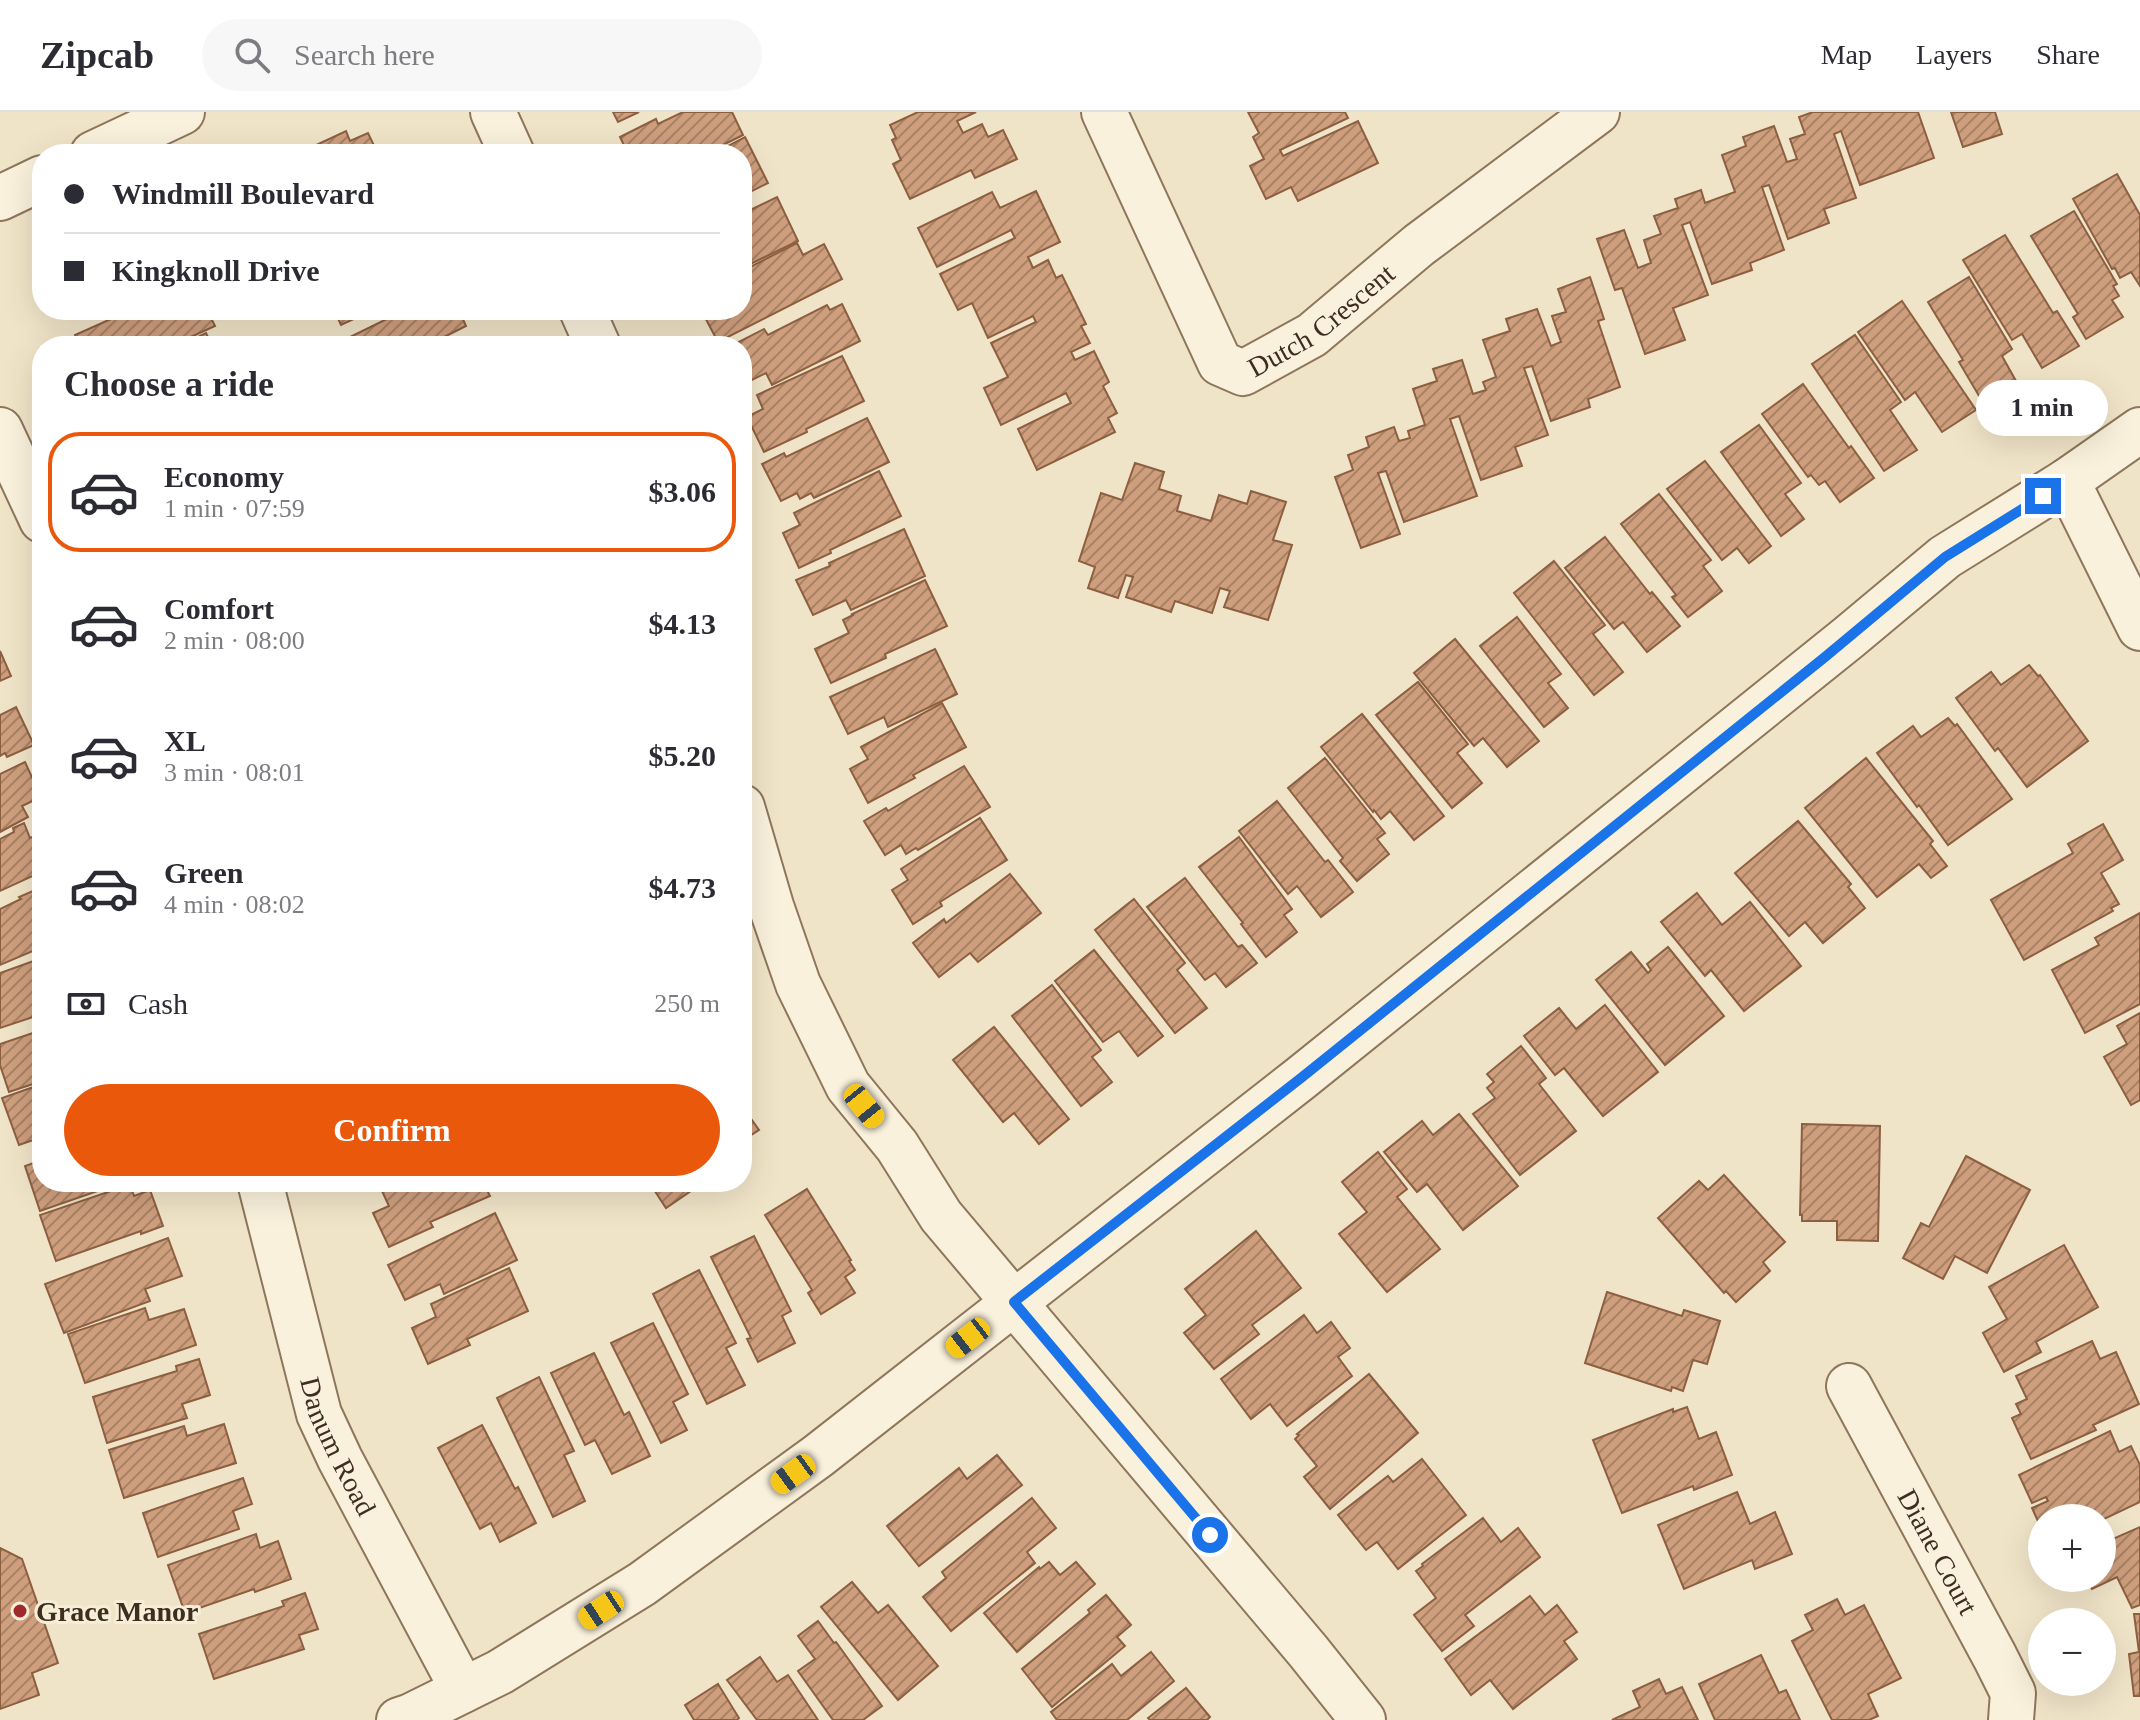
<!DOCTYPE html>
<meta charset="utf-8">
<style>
body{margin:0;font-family:Georgia,serif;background:#f7f7f7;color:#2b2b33;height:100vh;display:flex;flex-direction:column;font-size:30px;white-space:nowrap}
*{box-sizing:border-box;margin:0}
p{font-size:26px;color:#7c7c81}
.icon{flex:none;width:44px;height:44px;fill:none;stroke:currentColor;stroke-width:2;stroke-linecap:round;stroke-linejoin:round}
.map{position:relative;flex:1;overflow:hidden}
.side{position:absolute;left:32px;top:224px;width:720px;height:856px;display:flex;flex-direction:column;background:#fff;border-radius:32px;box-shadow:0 8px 32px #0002}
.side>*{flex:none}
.top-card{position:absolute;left:32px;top:32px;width:720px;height:176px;border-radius:32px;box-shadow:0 8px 32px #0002;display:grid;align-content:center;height:176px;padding:0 32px;background:#fff}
.fabs{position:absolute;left:2028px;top:1392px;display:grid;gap:16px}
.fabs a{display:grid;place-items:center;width:88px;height:88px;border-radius:50%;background:#fff;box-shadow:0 8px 32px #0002;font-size:40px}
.end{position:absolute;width:36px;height:36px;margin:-18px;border:10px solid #1a73e8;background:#fff;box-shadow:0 0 0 4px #fff}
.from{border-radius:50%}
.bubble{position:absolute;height:56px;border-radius:28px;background:#fff;box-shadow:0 8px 32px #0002;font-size:26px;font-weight:800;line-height:56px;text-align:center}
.car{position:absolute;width:24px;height:48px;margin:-24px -12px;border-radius:10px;box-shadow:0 0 6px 2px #0007;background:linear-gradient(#f5c518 24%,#345 0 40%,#f5c518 0 76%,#345 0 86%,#f5c518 0)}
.top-card b{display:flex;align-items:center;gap:28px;height:76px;font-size:30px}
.top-card b+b{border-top:2px solid #e1e1e2}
.top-card i{width:20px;height:20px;background:#2b2b33}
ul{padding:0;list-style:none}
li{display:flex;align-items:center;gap:24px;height:120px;margin:0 16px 12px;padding:0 16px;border:4px solid transparent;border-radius:32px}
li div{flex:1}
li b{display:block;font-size:30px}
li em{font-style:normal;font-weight:800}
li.current{border-color:#ea580c}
li>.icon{width:72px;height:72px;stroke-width:1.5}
h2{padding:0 32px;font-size:36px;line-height:96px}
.pay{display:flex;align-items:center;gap:20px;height:88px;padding:0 32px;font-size:30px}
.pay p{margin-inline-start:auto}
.cta{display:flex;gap:16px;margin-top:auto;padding:16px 32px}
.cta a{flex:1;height:92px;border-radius:48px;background:#ea580c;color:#fff;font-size:32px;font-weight:800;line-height:92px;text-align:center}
header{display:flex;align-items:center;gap:48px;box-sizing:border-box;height:112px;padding:0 40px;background:#fff;border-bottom:2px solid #e1e1e2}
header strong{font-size:38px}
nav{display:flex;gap:44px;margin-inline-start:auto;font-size:28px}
.search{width:560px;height:72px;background:#f7f7f7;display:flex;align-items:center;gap:20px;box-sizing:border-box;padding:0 28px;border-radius:44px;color:#7c7c81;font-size:30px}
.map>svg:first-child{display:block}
.building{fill:url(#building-hatch);stroke:#8d5f41;stroke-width:2}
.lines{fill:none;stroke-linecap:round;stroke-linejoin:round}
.minor-casing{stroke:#8d765c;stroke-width:48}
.minor{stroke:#faf1dc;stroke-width:44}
.route{stroke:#1a73e8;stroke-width:10}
.poi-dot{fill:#9e2a2b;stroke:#f7eed8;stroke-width:3}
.labels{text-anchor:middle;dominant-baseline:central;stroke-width:6;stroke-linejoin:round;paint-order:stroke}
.street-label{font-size:28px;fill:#3d2e20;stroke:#f7eed8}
.poi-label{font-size:28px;font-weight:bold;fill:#3d2e20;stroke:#f7eed8;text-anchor:start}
</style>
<header>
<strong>Zipcab</strong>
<div class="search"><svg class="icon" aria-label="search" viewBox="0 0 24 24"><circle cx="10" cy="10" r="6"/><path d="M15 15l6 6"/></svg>Search here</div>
<nav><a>Map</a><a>Layers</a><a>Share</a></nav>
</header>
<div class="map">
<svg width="2140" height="1608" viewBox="0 0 2140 1608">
<defs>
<pattern id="building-hatch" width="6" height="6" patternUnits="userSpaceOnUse" patternTransform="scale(2)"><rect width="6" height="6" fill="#cf9f7d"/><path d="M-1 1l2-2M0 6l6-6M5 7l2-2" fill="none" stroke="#a98266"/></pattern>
</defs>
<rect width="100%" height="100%" fill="#f0e4c8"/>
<g class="building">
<path d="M613,0H639L618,10Z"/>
<path d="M683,0H732L743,23L705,42H628L620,25L656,7L658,12Z"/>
<path d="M918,0H976L957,9L963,21L982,12L988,25L1003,18L1017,47L975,66L971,58L910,87L893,52L901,48L892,28L896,26L890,13Z"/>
<path d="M1248,0H1345L1348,6L1280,38L1283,44L1358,9L1378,51L1298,89L1291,75L1266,87L1250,54L1264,47L1253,25L1259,21Z"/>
<path d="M1813,0H1918L1934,46L1860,73L1841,19L1834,22L1856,86L1824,97L1829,111L1788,127L1769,73L1762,75L1784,138L1750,151L1752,158L1712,172L1690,110L1682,113L1708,183L1673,196L1685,228L1645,242L1622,176L1615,178L1597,127L1624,118L1638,156L1651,151L1644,128L1661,122L1654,104L1678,96L1675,87L1701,78L1705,91L1735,80L1722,43L1746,34L1743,25L1774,14L1787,50L1797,47L1790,27L1805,22L1799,5Z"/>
<path d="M1951,0H1995L2002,22L1963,35Z"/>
<path d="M346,19L350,29L368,21L378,42H297Z"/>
<path d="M745,25L768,71L742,84V42H713Z"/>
<path d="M2117,62L2140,103V174L2131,160L2120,166L2115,156L2112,157L2073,87Z"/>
<path d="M1036,79L1060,130L1028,145L1033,156L1048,148L1056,166L1062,163L1086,212L1081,214L1090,231L1071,240L1075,248L1094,239L1109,270L1103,274L1117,301L1108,306L1115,320L1037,358L1018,317L1071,291L1066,281L1001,313L984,276L1008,265L991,231L1036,210L1033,204L988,226L972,191L958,198L940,162L1015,126L1011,118L937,155L918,116L992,80L1000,96Z"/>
<path d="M777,85L798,129L742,156V102Z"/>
<path d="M2074,99L2117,172L2113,174L2119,184L2112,188L2123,205L2086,227L2073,205L2078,202L2031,124Z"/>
<path d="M2005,123L2053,201L2057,199L2079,234L2042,256L2022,222L2012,228L1963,148Z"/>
<path d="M797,131L803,143L824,132L842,167L718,230L701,198H742V159Z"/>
<path d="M1590,165L1604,207L1598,209L1620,275L1588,287L1590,295L1551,309L1532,254L1524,256L1548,323L1515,335L1522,354L1481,368L1459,304L1450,307L1477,384L1404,410L1386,359L1378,361L1400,422L1361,436L1335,365L1353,358L1348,343L1369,335L1366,325L1394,315L1399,329L1410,326L1408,319L1425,313L1413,277L1437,269L1433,257L1462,248L1473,282L1486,278L1483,270L1496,265L1483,228L1510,219L1506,207L1537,197L1551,234L1561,230L1552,204L1566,200L1558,177Z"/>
<path d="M1969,165L2012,237L2002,244L2016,269L1982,289L1959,250L1963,248L1928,190Z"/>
<path d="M1902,189L1976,298L1942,320L1915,280L1905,288L1858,220Z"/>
<path d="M842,192L860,229L772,273L766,261L742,273V234H731L764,217L768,223L827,193L830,198Z"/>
<path d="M131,198H207L215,214L171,234H80L75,223Z"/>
<path d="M334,198H373L341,213Z"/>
<path d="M405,198H459L466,214L432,231L433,234H340L338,231Z"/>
<path d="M206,221L212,234H179Z"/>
<path d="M1855,223L1901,290L1890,298L1917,338L1884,359L1812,252Z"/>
<path d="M842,244L864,289L806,317L807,320L764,340L747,305L763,297L757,283Z"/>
<path d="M1803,272L1849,336L1851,334L1874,366L1840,390L1825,369L1819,373L1811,363L1808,365L1762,302Z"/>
<path d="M867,306L889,350L814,386L811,381L800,387L797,381L781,389L762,352L784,341L786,345Z"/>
<path d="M1759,313L1801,371L1785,382L1804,407L1781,424L1721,340Z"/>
<path d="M1705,349L1771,434L1749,451L1737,436L1722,448L1667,377Z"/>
<path d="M1135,351L1164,360L1159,377L1181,384L1177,399L1211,409L1219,383L1247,392L1251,379L1286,390L1273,428L1292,433L1268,508L1224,495L1230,479L1220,476L1212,501L1175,489L1171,500L1126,485L1133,465L1126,463L1118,486L1088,476L1095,455L1079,449L1101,381L1122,388Z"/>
<path d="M879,359L901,404L830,438L831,441L799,456L783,421L800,413L794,401Z"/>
<path d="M1659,382L1711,448L1703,454L1722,479L1688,505L1672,485L1676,483L1621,412Z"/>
<path d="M904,417L925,464L851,498L846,488L813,503L796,468L830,454L829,451Z"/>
<path d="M1605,425L1650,482L1652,480L1680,514L1647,540L1623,510L1614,517L1565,456Z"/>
<path d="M1554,449L1605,513L1593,522L1623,560L1594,583L1514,481Z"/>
<path d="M925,468L947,514L885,542L886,546L831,571L815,537L849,521L843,508L853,503L852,502Z"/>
<path d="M1517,505L1561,562L1548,571L1568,596L1544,615L1480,534Z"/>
<path d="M1455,527L1539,629L1507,655L1483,626L1474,634L1414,561Z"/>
<path d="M935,537L957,582L888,615L884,605L848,622L830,585Z"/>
<path d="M0,539L11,564L0,569Z"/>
<path d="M2029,553L2038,564L2040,563L2088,629L2027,675L1998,636L1995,639L1956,586L1991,560L2001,573Z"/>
<path d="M1418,570L1468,632L1457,641L1482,671L1452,696L1376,603Z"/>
<path d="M942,591L966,635L913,663L915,666L868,691L850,657L868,647L861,635Z"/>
<path d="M16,595L34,633L7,645L5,641L0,644V603Z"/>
<path d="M1362,602L1444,704L1414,728L1390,699L1381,707L1374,698L1373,700L1321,635Z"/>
<path d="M1948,606L1955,614L1957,612L2012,687L1948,733L1919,693L1917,695L1877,641L1913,614L1921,625Z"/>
<path d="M1325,646L1385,721L1377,727L1389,742L1357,769L1340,749L1343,746L1288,676Z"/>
<path d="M1866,646L1933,729L1930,732L1947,754L1931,766L1919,752L1877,785L1805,696Z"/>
<path d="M25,650L41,685L22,694L28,705L0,720V662Z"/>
<path d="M964,654L990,695L918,738L916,736L906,742L901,733L885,743L864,709L886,696L888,699Z"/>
<path d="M1277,689L1325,750L1328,748L1353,780L1321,805L1297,774L1288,782L1239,719Z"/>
<path d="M980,706L1007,748L940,790L942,794L913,812L892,778L908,768L901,757Z"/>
<path d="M1798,709L1851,772L1848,775L1865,796L1823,831L1805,810L1789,824L1735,761Z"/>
<path d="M24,711L30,726L42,721V762L41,760L0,779V727L14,720L13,716Z"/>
<path d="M2103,712L2123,748L2101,761L2119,792L2111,796L2113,799L2024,848L1991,788L2073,741L2068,732Z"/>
<path d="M1239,725L1292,797L1284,803L1297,820L1266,845L1241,812L1243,811L1199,755Z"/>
<path d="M1010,762L1041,801L978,850L970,841L939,865L913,831L944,807L946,811Z"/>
<path d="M1185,766L1238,835L1242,833L1257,851L1226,875L1215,861L1205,868L1147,795Z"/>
<path d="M42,775V835L0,853V797L21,787L19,785Z"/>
<path d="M1697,781L1722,813L1750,790L1801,854L1744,899L1711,858L1705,864L1661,810Z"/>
<path d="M1134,787L1185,851L1177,858L1207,896L1175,921L1095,818Z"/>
<path d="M2140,801V892L2085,921L2052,858L2099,833L2095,826Z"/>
<path d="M1668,835L1724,904L1665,953L1596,868L1631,840L1648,861L1651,858L1647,852Z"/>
<path d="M1094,838L1163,924L1138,944L1119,919L1103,930L1055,869Z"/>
<path d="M42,846V902L0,916V861Z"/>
<path d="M1052,873L1101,938L1092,945L1112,970L1081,994L1012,904Z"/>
<path d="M1605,893L1658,960L1603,1004L1564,956L1555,963L1524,924L1559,896L1576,917Z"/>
<path d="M2140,901V988L2131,993L2104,945L2127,932L2117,914Z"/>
<path d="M994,915L1069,1007L1039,1032L1014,1001L1003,1010L953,948Z"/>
<path d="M42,918V969L9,980L0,953V932Z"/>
<path d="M1521,934L1546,966L1539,972L1576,1019L1520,1063L1473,1002L1495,986L1487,976L1494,970L1487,962Z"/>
<path d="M42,972V1025L19,1033L2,986Z"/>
<path d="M742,994L759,1018L742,1029Z"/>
<path d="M1459,1002L1518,1074L1463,1118L1427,1072L1417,1080L1384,1040L1422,1009L1433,1023Z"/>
<path d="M1802,1012L1880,1014L1878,1129L1837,1128V1109H1802V1103H1800Z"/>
<path d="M1378,1040L1407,1077L1397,1085L1440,1137L1387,1180L1339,1122L1367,1100L1342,1070Z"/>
<path d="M1966,1044L2030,1078L1987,1161L1955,1144L1943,1167L1903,1146L1921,1111L1929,1115Z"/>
<path d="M42,1048V1070H117L118,1072L40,1099L25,1054Z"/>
<path d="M1724,1063L1785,1130L1763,1150L1770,1159L1736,1190L1726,1179L1724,1181L1658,1106L1699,1069L1708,1078Z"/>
<path d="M129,1070L134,1084L150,1078L163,1114L141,1122V1119L56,1149L40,1103L120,1076L119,1074Z"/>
<path d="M406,1070H483L490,1084L430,1110L433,1115L389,1135L373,1101L389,1094L382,1079Z"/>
<path d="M649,1070H704L666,1096Z"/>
<path d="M807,1077L851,1148L849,1149L855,1158L845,1165L855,1181L821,1202L808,1181L812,1178L765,1103Z"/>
<path d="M495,1101L517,1148L444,1182L440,1172L405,1188L388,1153Z"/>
<path d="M1256,1119L1301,1176L1252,1213L1259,1222L1214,1257L1184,1221L1206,1203L1185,1177Z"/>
<path d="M754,1124L791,1199L782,1204L795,1231L758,1250L747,1227L751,1226L711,1145Z"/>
<path d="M168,1126L182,1164L145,1177L150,1189L64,1221L45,1172Z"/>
<path d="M2064,1133L2098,1195L2036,1230L2041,1240L2004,1260L1983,1221L2007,1207L1989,1175Z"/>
<path d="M509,1156L528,1199L467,1227L470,1233L428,1252L412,1216L436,1205L431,1192Z"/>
<path d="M699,1158L736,1231L726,1236L745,1273L707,1292L653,1182Z"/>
<path d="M1607,1180L1682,1204L1684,1198L1720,1209L1707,1252L1693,1248L1683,1279L1672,1275L1671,1279L1585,1251Z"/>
<path d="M145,1196L149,1208L184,1197L196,1233L85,1271L68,1222Z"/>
<path d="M1304,1203L1317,1221L1331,1210L1350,1236L1338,1245L1352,1264L1287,1314L1270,1292L1251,1307L1221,1267Z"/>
<path d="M653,1211L688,1282L673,1290L687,1318L661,1331L611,1231Z"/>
<path d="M2092,1229L2100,1247L2116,1240L2139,1292L2093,1313L2096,1318L2031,1347L2012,1306L2021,1302L2016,1292L2027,1287L2016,1264Z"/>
<path d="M594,1241L624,1303L629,1300L650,1344L612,1362L595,1328L585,1333L551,1261Z"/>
<path d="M199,1247L210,1283L182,1292L187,1306L107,1331L93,1285L177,1259L176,1254Z"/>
<path d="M1369,1262L1418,1321L1330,1397L1304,1365L1317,1354L1295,1327L1299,1323L1297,1322Z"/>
<path d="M539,1265L574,1339L564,1343L585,1389L553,1405L497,1286Z"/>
<path d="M1687,1295L1699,1327L1716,1320L1732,1363L1694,1378L1693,1374L1622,1401L1593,1328L1673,1297V1300Z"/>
<path d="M224,1312L236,1351L124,1386L109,1338L184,1314L187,1324Z"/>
<path d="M482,1313L515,1377L518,1375L536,1411L500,1430L491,1411L480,1417L438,1336Z"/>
<path d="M2110,1319L2119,1340L2131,1334L2140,1353V1390L2102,1408V1406H2042V1418L2032,1396L2048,1389L2046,1385L2032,1391L2019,1363Z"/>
<path d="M997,1343L1022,1373L919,1454L887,1414L959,1356L967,1367Z"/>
<path d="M1422,1347L1466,1403L1398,1457L1377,1430L1366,1438L1338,1403L1388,1364L1393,1370Z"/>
<path d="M243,1366L252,1392L233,1399L239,1417L158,1445L143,1401Z"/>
<path d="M1737,1380L1750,1412L1775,1400L1792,1442L1755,1457L1752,1448L1684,1477L1658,1413Z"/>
<path d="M1032,1386L1056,1416L1027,1440L1035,1451L951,1519L923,1485L946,1466L942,1460Z"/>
<path d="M1483,1406L1501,1430L1518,1416L1540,1445L1465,1503L1474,1514L1442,1539L1414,1503L1436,1486L1416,1459L1423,1454L1422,1452Z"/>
<path d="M2140,1415V1493L2132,1496L2117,1465L2092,1477L2087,1466H2102V1424L2110,1420L2113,1427Z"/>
<path d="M256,1422L260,1436L278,1429L291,1467L255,1480L254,1477L185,1501L168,1453Z"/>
<path d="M0,1436L22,1447L58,1551L32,1561L39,1583L0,1597Z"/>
<path d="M1049,1450L1060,1463L1076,1450L1095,1472L1017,1540L984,1501L1039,1455L1040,1457Z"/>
<path d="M852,1470L878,1501L888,1493L938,1554L898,1588L821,1495Z"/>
<path d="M305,1481L318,1517L299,1523L304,1537L214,1567L199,1522L284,1494L282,1489Z"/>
<path d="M1106,1483L1131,1513L1117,1525L1125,1534L1052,1595L1022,1557L1090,1501L1088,1498Z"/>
<path d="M1530,1484L1545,1503L1557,1493L1577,1520L1564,1529L1577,1547L1513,1597L1490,1568L1471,1583L1445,1547Z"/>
<path d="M1837,1487L1845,1503L1864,1493L1901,1566L1868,1582L1878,1604L1869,1608H1832L1792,1529L1813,1518L1805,1503Z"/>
<path d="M2134,1502H2140V1584H2134L2129,1542L2139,1540Z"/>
<path d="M818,1509L834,1531L836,1530L882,1594L863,1608H833L798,1559L815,1547L798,1524Z"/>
<path d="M1151,1540L1174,1569L1127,1608H1057L1051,1600L1112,1552L1121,1564Z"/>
<path d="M1761,1543L1779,1581L1786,1578L1800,1608H1715L1699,1572Z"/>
<path d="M760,1545L777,1570L788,1563L818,1608H757L727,1568Z"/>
<path d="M1659,1567L1666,1582L1682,1575L1698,1608H1612L1640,1595L1633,1579Z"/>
<path d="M718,1572L739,1606L737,1608H694L685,1593Z"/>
<path d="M1186,1576L1210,1605L1207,1608H1150L1148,1606Z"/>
</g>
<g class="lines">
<g class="minor-casing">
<g id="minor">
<path d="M493,0L512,42"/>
<path id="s1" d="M1104,0L1220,251L1243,261L1312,223L1419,133L1597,0"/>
<path d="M93,42L182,0"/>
<path d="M0,86L42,66"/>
<path d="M582,198L598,234"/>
<path d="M0,318L42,408"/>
<path d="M2067,369L2140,516"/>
<path d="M742,695L771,794L798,872L848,974L897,1034L941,1104L1308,1539L1363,1608"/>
<path id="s2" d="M260,1070L319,1302L340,1347L463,1578"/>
<path id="s3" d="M1849,1274L1995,1545L2013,1581L2011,1608"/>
<path d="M399,1608L411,1604L500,1560L642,1472L818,1344L1301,966L1848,526L1945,445L2067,369L2140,318"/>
</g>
</g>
<use href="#minor" class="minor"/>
</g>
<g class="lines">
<path class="route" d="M1210,1423L1014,1190L1301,966L1825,545L1945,445L2043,384"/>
</g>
<circle class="poi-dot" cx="20" cy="1499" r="8"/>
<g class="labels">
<g class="street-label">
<text stroke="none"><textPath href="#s1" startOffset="396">Dutch Crescent</textPath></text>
<text stroke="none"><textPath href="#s2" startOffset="276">Danum Road</textPath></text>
<text stroke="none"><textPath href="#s3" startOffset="188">Diane Court</textPath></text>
</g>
<g class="poi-label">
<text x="36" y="1499">Grace Manor</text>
</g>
</g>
</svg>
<div class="fabs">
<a>+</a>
<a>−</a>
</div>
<i class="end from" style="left:1210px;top:1423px"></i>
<i class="end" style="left:2043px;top:384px"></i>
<div class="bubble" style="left:1976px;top:268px;width:132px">1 min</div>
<i class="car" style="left:864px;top:994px;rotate:141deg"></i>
<i class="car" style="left:968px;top:1226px;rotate:232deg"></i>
<i class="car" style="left:793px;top:1362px;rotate:234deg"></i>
<i class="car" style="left:601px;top:1498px;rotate:237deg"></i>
<div class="top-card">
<b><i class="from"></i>Windmill Boulevard</b>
<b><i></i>Kingknoll Drive</b>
</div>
<section class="side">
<h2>Choose a ride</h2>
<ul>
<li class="current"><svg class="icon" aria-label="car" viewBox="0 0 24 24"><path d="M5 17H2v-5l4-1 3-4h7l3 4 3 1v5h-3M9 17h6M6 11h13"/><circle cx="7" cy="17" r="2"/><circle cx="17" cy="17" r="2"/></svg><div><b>Economy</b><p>1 min · 07:59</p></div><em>$3.06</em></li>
<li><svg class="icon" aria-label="car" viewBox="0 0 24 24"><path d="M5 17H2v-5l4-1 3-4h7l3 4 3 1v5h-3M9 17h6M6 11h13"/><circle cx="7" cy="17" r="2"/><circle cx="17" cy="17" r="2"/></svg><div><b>Comfort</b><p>2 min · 08:00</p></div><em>$4.13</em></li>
<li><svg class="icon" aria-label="car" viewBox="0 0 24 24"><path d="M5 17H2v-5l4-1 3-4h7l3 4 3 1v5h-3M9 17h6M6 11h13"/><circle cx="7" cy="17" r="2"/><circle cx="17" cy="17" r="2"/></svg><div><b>XL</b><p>3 min · 08:01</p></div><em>$5.20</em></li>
<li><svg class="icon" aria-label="car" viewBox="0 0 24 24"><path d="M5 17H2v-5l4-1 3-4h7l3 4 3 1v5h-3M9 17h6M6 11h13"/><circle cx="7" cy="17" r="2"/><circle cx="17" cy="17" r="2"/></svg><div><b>Green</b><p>4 min · 08:02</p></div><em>$4.73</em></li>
</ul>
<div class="pay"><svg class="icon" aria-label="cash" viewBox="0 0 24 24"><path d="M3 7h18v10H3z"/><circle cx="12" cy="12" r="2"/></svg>Cash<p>250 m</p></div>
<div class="cta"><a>Confirm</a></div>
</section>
</div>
